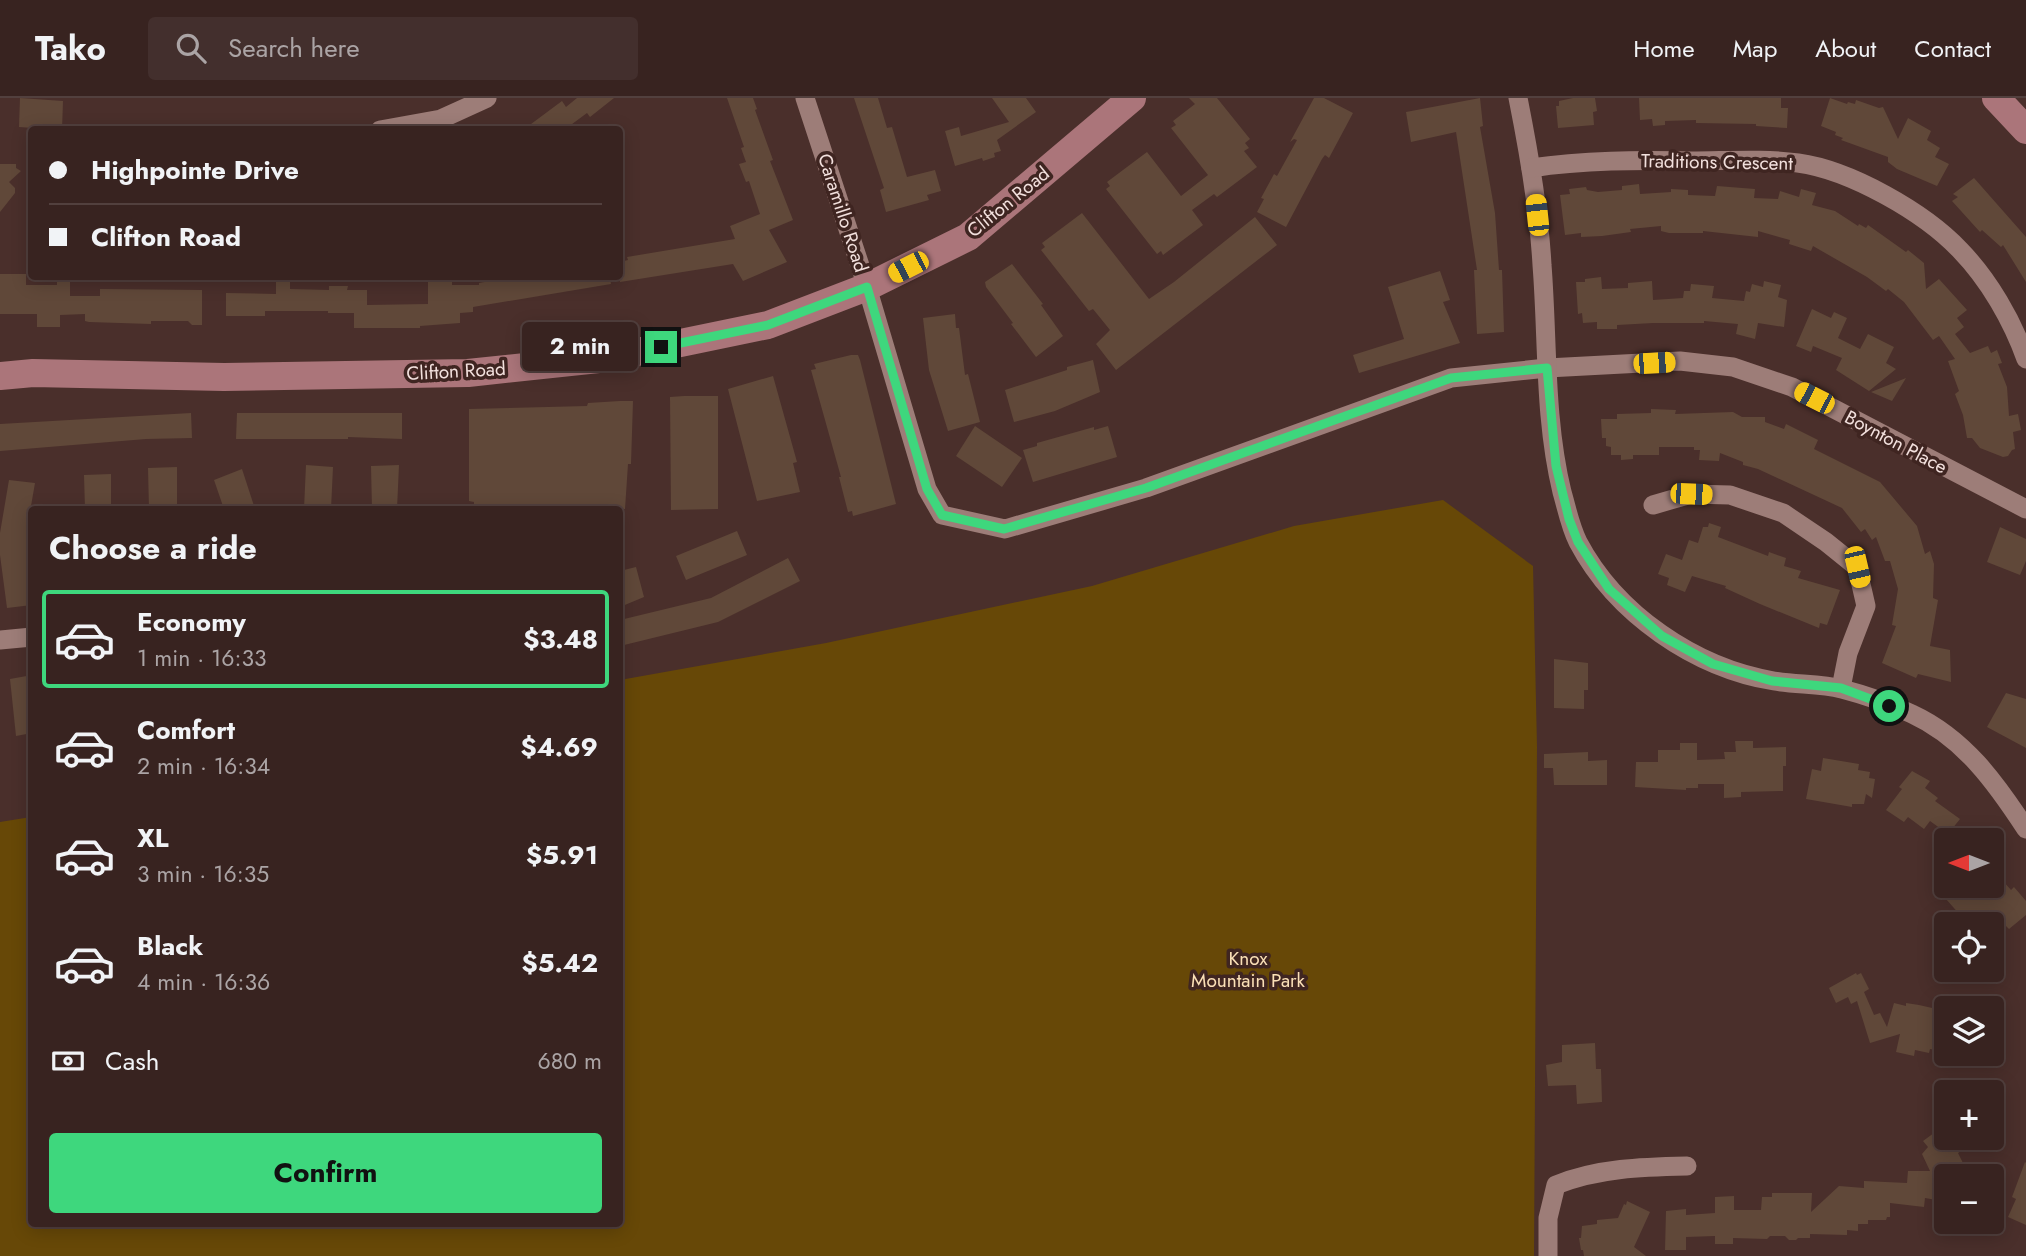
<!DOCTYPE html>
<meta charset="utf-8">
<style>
body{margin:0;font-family:Jost,sans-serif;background:#432f2d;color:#f1f3f6;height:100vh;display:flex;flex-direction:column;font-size:26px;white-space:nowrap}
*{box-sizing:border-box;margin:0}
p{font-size:23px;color:#aba4a5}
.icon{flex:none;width:38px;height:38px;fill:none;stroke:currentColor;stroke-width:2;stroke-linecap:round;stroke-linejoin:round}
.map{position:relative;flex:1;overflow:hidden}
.sheet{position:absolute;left:28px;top:408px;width:595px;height:721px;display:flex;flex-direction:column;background:#382320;border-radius:7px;box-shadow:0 4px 18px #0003,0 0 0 2px #52403e}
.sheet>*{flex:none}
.guide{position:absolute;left:28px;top:28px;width:595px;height:154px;border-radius:7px;box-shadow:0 4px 18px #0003,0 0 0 2px #52403e;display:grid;align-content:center;height:154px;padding:0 21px;background:#382320}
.needle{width:46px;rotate:270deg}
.tools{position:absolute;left:1934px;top:730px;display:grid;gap:14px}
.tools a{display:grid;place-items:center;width:70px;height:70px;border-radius:7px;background:#382320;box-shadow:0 4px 18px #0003,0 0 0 2px #52403e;font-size:35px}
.end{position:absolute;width:32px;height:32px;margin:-16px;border:9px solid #3ed77d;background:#111;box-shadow:0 0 0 4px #111}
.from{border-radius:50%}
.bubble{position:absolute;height:49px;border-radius:7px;background:#382320;box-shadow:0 4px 18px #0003,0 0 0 2px #52403e;font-size:23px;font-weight:700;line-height:49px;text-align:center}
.car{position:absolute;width:21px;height:42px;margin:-21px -10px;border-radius:9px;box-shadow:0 0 5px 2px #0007;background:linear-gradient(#f5c518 24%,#345 0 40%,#f5c518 0 76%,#345 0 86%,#f5c518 0)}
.guide b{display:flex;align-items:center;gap:24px;height:66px;font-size:26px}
.guide b+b{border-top:2px solid #52403e}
.guide i{width:18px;height:18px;background:#f1f3f6}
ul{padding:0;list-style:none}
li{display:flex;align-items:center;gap:21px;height:98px;margin:0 14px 10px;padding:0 7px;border:4px solid transparent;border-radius:7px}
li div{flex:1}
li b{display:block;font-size:26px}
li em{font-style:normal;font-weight:700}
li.selected{border-color:#3ed77d}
li>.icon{width:63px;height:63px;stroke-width:1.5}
h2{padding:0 21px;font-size:32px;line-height:84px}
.pay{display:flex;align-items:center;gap:18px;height:77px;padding:0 21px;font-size:26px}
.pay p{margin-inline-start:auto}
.cta{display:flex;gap:14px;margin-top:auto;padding:14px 21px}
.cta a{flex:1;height:80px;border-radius:7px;background:#3ed77d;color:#111;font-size:28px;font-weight:700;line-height:80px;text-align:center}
header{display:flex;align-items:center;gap:42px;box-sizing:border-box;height:98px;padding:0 35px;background:#382320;border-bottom:2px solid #52403e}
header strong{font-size:33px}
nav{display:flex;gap:38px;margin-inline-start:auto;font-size:24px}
.search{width:490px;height:63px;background:#432f2d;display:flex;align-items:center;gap:18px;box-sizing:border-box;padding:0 24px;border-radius:7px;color:#aba4a5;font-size:26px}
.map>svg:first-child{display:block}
.green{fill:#674807}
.building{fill:#604839}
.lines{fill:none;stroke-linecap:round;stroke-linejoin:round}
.street{stroke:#9d7d78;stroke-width:19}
.secondary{stroke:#ab757a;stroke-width:28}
.route{stroke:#3ed77d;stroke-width:9}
.labels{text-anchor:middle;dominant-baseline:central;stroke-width:7;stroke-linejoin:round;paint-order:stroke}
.street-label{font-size:19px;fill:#f2e0dd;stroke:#3f2521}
.park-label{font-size:19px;fill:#fbe0b7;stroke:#3f2521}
</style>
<header>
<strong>Tako</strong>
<div class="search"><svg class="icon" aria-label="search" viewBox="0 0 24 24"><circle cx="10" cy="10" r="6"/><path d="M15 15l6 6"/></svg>Search here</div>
<nav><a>Home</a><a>Map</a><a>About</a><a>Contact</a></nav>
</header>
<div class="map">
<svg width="2026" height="1158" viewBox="0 0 2026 1158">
<rect width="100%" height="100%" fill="#4a2f2b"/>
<path class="green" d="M1443,402L1533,468L1537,649L1534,1158H0V724L31,719L32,1125H620V582L826,545L1092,488L1294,428Z"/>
<g class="building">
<path d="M20,0L63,3L62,32L19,29Z"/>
<path d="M577,0H614L590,19L587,15L564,32H523L562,3L566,9Z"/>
<path d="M727,0H753L757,11L755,12L773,62L770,63L793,122L769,132L787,164L743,183L733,166L620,184V164L628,162L627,159L735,141L730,128L760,116L749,83L746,84L739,66L746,64L741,50L744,49Z"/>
<path d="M854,0H878L887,30L892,29L907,79L935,72L941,93L927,97L929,102L886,114L880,92L884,90Z"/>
<path d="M992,0H1026L1036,14L997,42L1001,53L994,55L995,59L983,63L982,60L955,68L945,33L959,29L961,38L1009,24Z"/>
<path d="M1189,0H1217L1250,41L1245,45L1249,50L1244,53L1257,69L1217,99L1214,96L1192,112L1203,127L1163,157L1161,153L1157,156L1106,91L1110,88L1107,84L1147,54L1181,98L1208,77L1171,30L1176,27L1173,23L1195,6Z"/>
<path d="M1314,0H1324L1353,15L1329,60L1325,57L1322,61L1286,129L1257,114L1264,101L1261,100L1274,76L1277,78L1297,42L1294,41L1290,44Z"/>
<path d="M1480,0L1483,28L1480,29L1495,115L1499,172H1502L1504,234L1477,236L1474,172H1477L1456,34L1411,44L1406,14Z"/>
<path d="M1573,0H1595L1597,13L1593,14L1594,27L1558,30L1556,8H1559V3Z"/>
<path d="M1639,0H1781V10H1788L1787,30L1756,28V26L1696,25V22L1665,23V27L1653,28L1652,21L1640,22Z"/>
<path d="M1830,0L1847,6L1848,4L1855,6L1856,2L1879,10L1883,9L1898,41L1908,20L1931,33L1927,42L1940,50L1935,59L1949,66L1937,88L1897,71L1888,64V59L1841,42L1843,40L1835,37L1836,34L1821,28Z"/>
<path d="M0,66H16V70L21,73L9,84L15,90V95L0,114Z"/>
<path d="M1974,80L2026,139V184L2003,147L2001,149L1982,132L1980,134L1952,103L1958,99L1953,96Z"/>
<path d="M1639,86L1640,96L1671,94V91L1688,92V97L1715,98L1717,88L1755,91L1754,100L1778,101L1780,93L1799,99L1801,91L1816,95L1812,107L1835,113L1858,128L1859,126L1866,130L1868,127L1906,154L1908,152L1924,165L1926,191L1939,181L1967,212L1957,220L1964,229L1955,236L1970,255L1988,248L1991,255L1997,252L2002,265L1998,266L2007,289L2009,318L2018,316L2021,332L2013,334L2015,351L2012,352L2008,358L2003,359L1980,350L1972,340H1967L1963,317L1955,296L1959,293L1948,263L1955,261L1939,238L1933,242L1904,204L1888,191L1886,193L1867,179L1813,148L1811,153L1789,146L1790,142L1758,133V139L1703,133V135H1669L1661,133V128L1630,131L1631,134L1602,138L1581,139V135L1565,137L1560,97L1570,96L1569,91L1586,89L1587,92L1598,94L1622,92V88Z"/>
<path d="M1082,115L1149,201L1174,184L1255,119L1277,147L1116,272L1096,246L1110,232L1093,211L1089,213L1041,152L1045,149L1042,145Z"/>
<path d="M1012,166L1043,206L1041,207L1063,238L1036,259L1011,226L1013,225L986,189L985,184Z"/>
<path d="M1440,173L1450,202L1443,204L1460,245L1359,275L1353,257L1404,241L1388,189Z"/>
<path d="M0,176H26V187H57V181H70V198H100V191L202,192V227H192L188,223H151V226L89,224L85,223V216L60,217V229H37V216H0Z"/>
<path d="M428,178H452V187H479V185L500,181V178H610L611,186L473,209V214L460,215V225L420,228V230H354V215H328V213H265V218H226V195L276,196V184H290V191L329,192V188H348L347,192H367V207L428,206Z"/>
<path d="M1601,179L1602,191L1628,190V185L1652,183L1653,202L1683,200L1684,193H1690L1691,186L1714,188L1712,200L1744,203L1746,193L1750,194L1752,186L1763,189L1764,183L1781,187L1778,199L1787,202L1784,229L1758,225L1755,241L1736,236L1738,226L1704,223V225H1653L1617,227V231H1597V224L1583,225L1582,215L1578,216L1576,184H1585V181Z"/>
<path d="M1812,211L1831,220L1834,214L1847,220L1838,240L1860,251L1868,236L1894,249L1886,265L1896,271L1869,293L1836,272L1842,260L1813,248L1811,254L1796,248Z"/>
<path d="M955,216L956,230H959L965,277L968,276L980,324L948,333L929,272L923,220Z"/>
<path d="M851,257H858L860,262L896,406L853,418L852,413L848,414L839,379H841L811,272L816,271L814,266Z"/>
<path d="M1093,262L1100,294L1055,313L1014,324L1005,292L1067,272V269Z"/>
<path d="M773,278L797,364L793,365L800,394L757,403L728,291Z"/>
<path d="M1906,280L1892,303L1871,294Z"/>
<path d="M684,298H718V411L671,412L670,299Z"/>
<path d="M620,303H633L631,366H628L625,411H474V404L469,403V311L587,308L588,305Z"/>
<path d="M1651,311L1676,312L1675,316L1733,314L1742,319H1765V324L1784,331L1786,326L1818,342L1814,351L1880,384L1917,428L1925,456L1930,453L1934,466L1933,500L1938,502L1930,548L1950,552L1951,584L1918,576L1916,580L1882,565L1896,528L1892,527L1898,491L1890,463H1885L1876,439L1872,442L1865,431L1861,434L1842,410L1758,371L1743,367V364L1720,355L1719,363L1699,362L1700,352H1694V349H1659V357H1633V361L1621,362V357H1611V349L1606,348V340H1602L1601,321H1617V316L1651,315Z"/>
<path d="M191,315L192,340L146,341L0,353V326Z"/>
<path d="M237,315H402V341L348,339V341H236Z"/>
<path d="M975,328L1022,360L1002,389L956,358Z"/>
<path d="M1108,328L1117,359L1033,384L1023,352L1037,348V345L1094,329V332Z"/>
<path d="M306,367L333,369L331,411H304Z"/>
<path d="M399,367L397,411H372L371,368Z"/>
<path d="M177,369V411H149L148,370Z"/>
<path d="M242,371L255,411H224L214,382Z"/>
<path d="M111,376V411H85L84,377Z"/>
<path d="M9,382L35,385L26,437L32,471V507L7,510L0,457V435Z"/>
<path d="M1709,425L1721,429L1718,439L1768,458L1769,454L1786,460L1784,468L1801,473L1798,480L1840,492L1827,527L1820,525L1819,530L1760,506L1725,490L1726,488L1692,478L1685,494L1667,487L1669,480L1658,476L1666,456L1682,462L1689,442L1698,445L1703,429H1708Z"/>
<path d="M2000,429L2026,441V463L2020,477L1987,464Z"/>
<path d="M737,433L747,457L686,482L676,458Z"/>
<path d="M788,460L800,483L718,524L620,548V522L711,500Z"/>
<path d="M636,469L644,499L620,509V473Z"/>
<path d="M1554,561L1588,565V592H1584V611L1554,610Z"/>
<path d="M32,577V635L16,638L10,581Z"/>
<path d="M2006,595L2026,601V650L1987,629Z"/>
<path d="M1735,643H1753V650L1786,649V668H1783V693L1741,694V699L1724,700V686H1698V690H1686V692L1635,689L1636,664H1658V652H1680V645H1697V662L1725,661L1724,654H1736Z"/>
<path d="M1588,654V663L1607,662V687H1554L1553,670H1544V656Z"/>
<path d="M1823,660L1859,666L1858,672L1870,674L1869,680L1875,681L1872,700L1866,696L1864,706H1852V709L1806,701L1812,671L1821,673Z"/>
<path d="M1912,673L1930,683L1925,690L1938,700L1935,703L1960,721L1948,736L1930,723L1924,731L1908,719L1904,724L1886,712L1902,691L1899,689Z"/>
<path d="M2003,783L2011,792L2014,789L2026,803V817L2009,831L2005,827L1968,826L1946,801L1956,792L1959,795L1967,788H1992Z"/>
<path d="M1856,875L1857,877L1861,875L1869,891L1864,894L1874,917L1880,915L1887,929L1894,905L1906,908V905L1919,907L1941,912L1935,936L1940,937L1937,952L1930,951L1929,955L1915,952L1914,958L1896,954L1900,936L1870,945L1857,903L1851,906L1848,899L1836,905L1829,890Z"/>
<path d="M1595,945L1596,971H1601L1602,1004L1577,1006L1576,987L1548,988L1546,967L1562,964V947Z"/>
<path d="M1946,1030V1040H1961L1967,1049L1958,1055L1965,1069L1953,1078H1946V1083L1942,1086V1103L1925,1100L1924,1109L1890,1105V1119H1887L1886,1122H1868V1126H1858V1133L1847,1132V1137L1810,1136V1140H1798L1796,1142H1789L1785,1138H1770L1767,1141L1733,1140V1146H1715V1138L1686,1139V1152H1665L1666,1113L1686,1111V1117L1715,1115V1099L1734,1098V1112H1761L1762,1099H1772V1095H1812L1811,1114L1839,1088L1864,1090V1083L1907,1085L1908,1073H1930L1922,1056L1928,1049L1923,1043L1938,1032L1940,1035Z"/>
<path d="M2025,1064L2026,1065V1127L2008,1119L2016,1101L2012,1099Z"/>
<path d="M1627,1103L1650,1114L1634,1149L1646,1158H1584L1583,1152H1581L1579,1140H1581L1582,1128L1597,1126V1122L1618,1120L1624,1106L1626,1107Z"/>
</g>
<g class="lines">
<g class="street">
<path d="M805,0L867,189L927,391L942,417L1005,431L1146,390L1451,280L1547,270L1680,263L1733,269L1792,289L2026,411"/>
<path d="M1518,0C1529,55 1539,111 1542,167C1548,243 1544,320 1562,394C1567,411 1570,428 1578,444C1616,516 1695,570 1774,583C1796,587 1821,585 1842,591C1865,597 1891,606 1912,616C1964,640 1996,685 2026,731"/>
<path d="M380,32L441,21L487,0"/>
<path d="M1531,70C1584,62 1638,62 1691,63C1726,63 1763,60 1798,65C1850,72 1924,114 1960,152C1989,182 2012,222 2026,261"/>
<path d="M1653,407L1691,396L1730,397L1783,415L1826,444L1857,469L1866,508L1848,555L1841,590"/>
<path d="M0,542L32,539"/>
<path d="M1548,1158V1120L1556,1087C1598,1070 1643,1069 1687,1068"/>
</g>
<g class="secondary">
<path d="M1996,0L2026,32"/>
<path d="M0,278L33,275L224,279L468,275L608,260L768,227L867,189L968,139L1132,0"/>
</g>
</g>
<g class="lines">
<path class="route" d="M661,249L768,227L867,189L927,391L942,417L1004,431L1146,390L1451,280L1547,270L1556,368L1569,421L1578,444L1609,491L1662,538L1713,566L1772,583L1841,590L1889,608"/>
</g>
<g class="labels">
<g class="street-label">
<text transform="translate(1717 64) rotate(1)">Traditions Crescent</text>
<text transform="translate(1008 104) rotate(-39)">Clifton Road</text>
<text transform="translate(843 115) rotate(72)">Caramillo Road</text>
<text transform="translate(456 273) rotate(-3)">Clifton Road</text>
<text transform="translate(1896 344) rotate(28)">Boynton Place</text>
</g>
<g class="park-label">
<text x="1248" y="860">Knox<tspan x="1248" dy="22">Mountain Park</tspan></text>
</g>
</g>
</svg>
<div class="tools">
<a><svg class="needle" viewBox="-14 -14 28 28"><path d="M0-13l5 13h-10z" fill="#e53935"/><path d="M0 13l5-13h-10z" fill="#aba4a5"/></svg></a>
<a><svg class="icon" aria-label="locate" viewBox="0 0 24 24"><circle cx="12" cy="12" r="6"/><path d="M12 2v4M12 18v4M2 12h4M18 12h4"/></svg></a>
<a><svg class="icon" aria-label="layers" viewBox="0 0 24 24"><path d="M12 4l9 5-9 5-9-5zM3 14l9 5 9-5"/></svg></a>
<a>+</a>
<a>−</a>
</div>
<i class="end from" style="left:1889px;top:608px"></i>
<i class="end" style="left:661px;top:249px"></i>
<div class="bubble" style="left:522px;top:224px;width:116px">2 min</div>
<i class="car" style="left:1537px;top:117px;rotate:354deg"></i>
<i class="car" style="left:908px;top:169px;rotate:243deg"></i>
<i class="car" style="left:1654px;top:265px;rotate:87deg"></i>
<i class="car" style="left:1814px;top:300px;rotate:297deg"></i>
<i class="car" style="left:1691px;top:396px;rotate:92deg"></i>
<i class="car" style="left:1857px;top:469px;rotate:167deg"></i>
<div class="guide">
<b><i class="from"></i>Highpointe Drive</b>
<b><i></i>Clifton Road</b>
</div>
<section class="sheet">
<h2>Choose a ride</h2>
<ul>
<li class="selected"><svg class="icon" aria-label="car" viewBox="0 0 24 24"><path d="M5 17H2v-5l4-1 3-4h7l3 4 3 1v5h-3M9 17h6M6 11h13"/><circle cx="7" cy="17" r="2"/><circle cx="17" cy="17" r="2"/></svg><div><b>Economy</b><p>1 min · 16:33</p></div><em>$3.48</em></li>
<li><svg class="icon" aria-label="car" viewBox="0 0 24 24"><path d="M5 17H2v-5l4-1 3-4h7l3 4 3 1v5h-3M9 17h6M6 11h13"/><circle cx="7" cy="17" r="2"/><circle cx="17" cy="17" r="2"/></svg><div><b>Comfort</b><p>2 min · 16:34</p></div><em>$4.69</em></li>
<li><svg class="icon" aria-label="car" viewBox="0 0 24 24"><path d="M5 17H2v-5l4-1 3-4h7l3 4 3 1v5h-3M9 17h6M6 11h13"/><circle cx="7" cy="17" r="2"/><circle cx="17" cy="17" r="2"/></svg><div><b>XL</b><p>3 min · 16:35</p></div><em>$5.91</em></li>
<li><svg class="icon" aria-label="car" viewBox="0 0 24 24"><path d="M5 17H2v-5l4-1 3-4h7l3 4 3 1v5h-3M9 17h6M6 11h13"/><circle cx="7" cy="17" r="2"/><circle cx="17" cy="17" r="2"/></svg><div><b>Black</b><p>4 min · 16:36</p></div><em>$5.42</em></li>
</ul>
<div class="pay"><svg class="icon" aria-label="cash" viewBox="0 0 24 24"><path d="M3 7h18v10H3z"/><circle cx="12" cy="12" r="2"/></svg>Cash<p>680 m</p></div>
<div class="cta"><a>Confirm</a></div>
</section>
</div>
